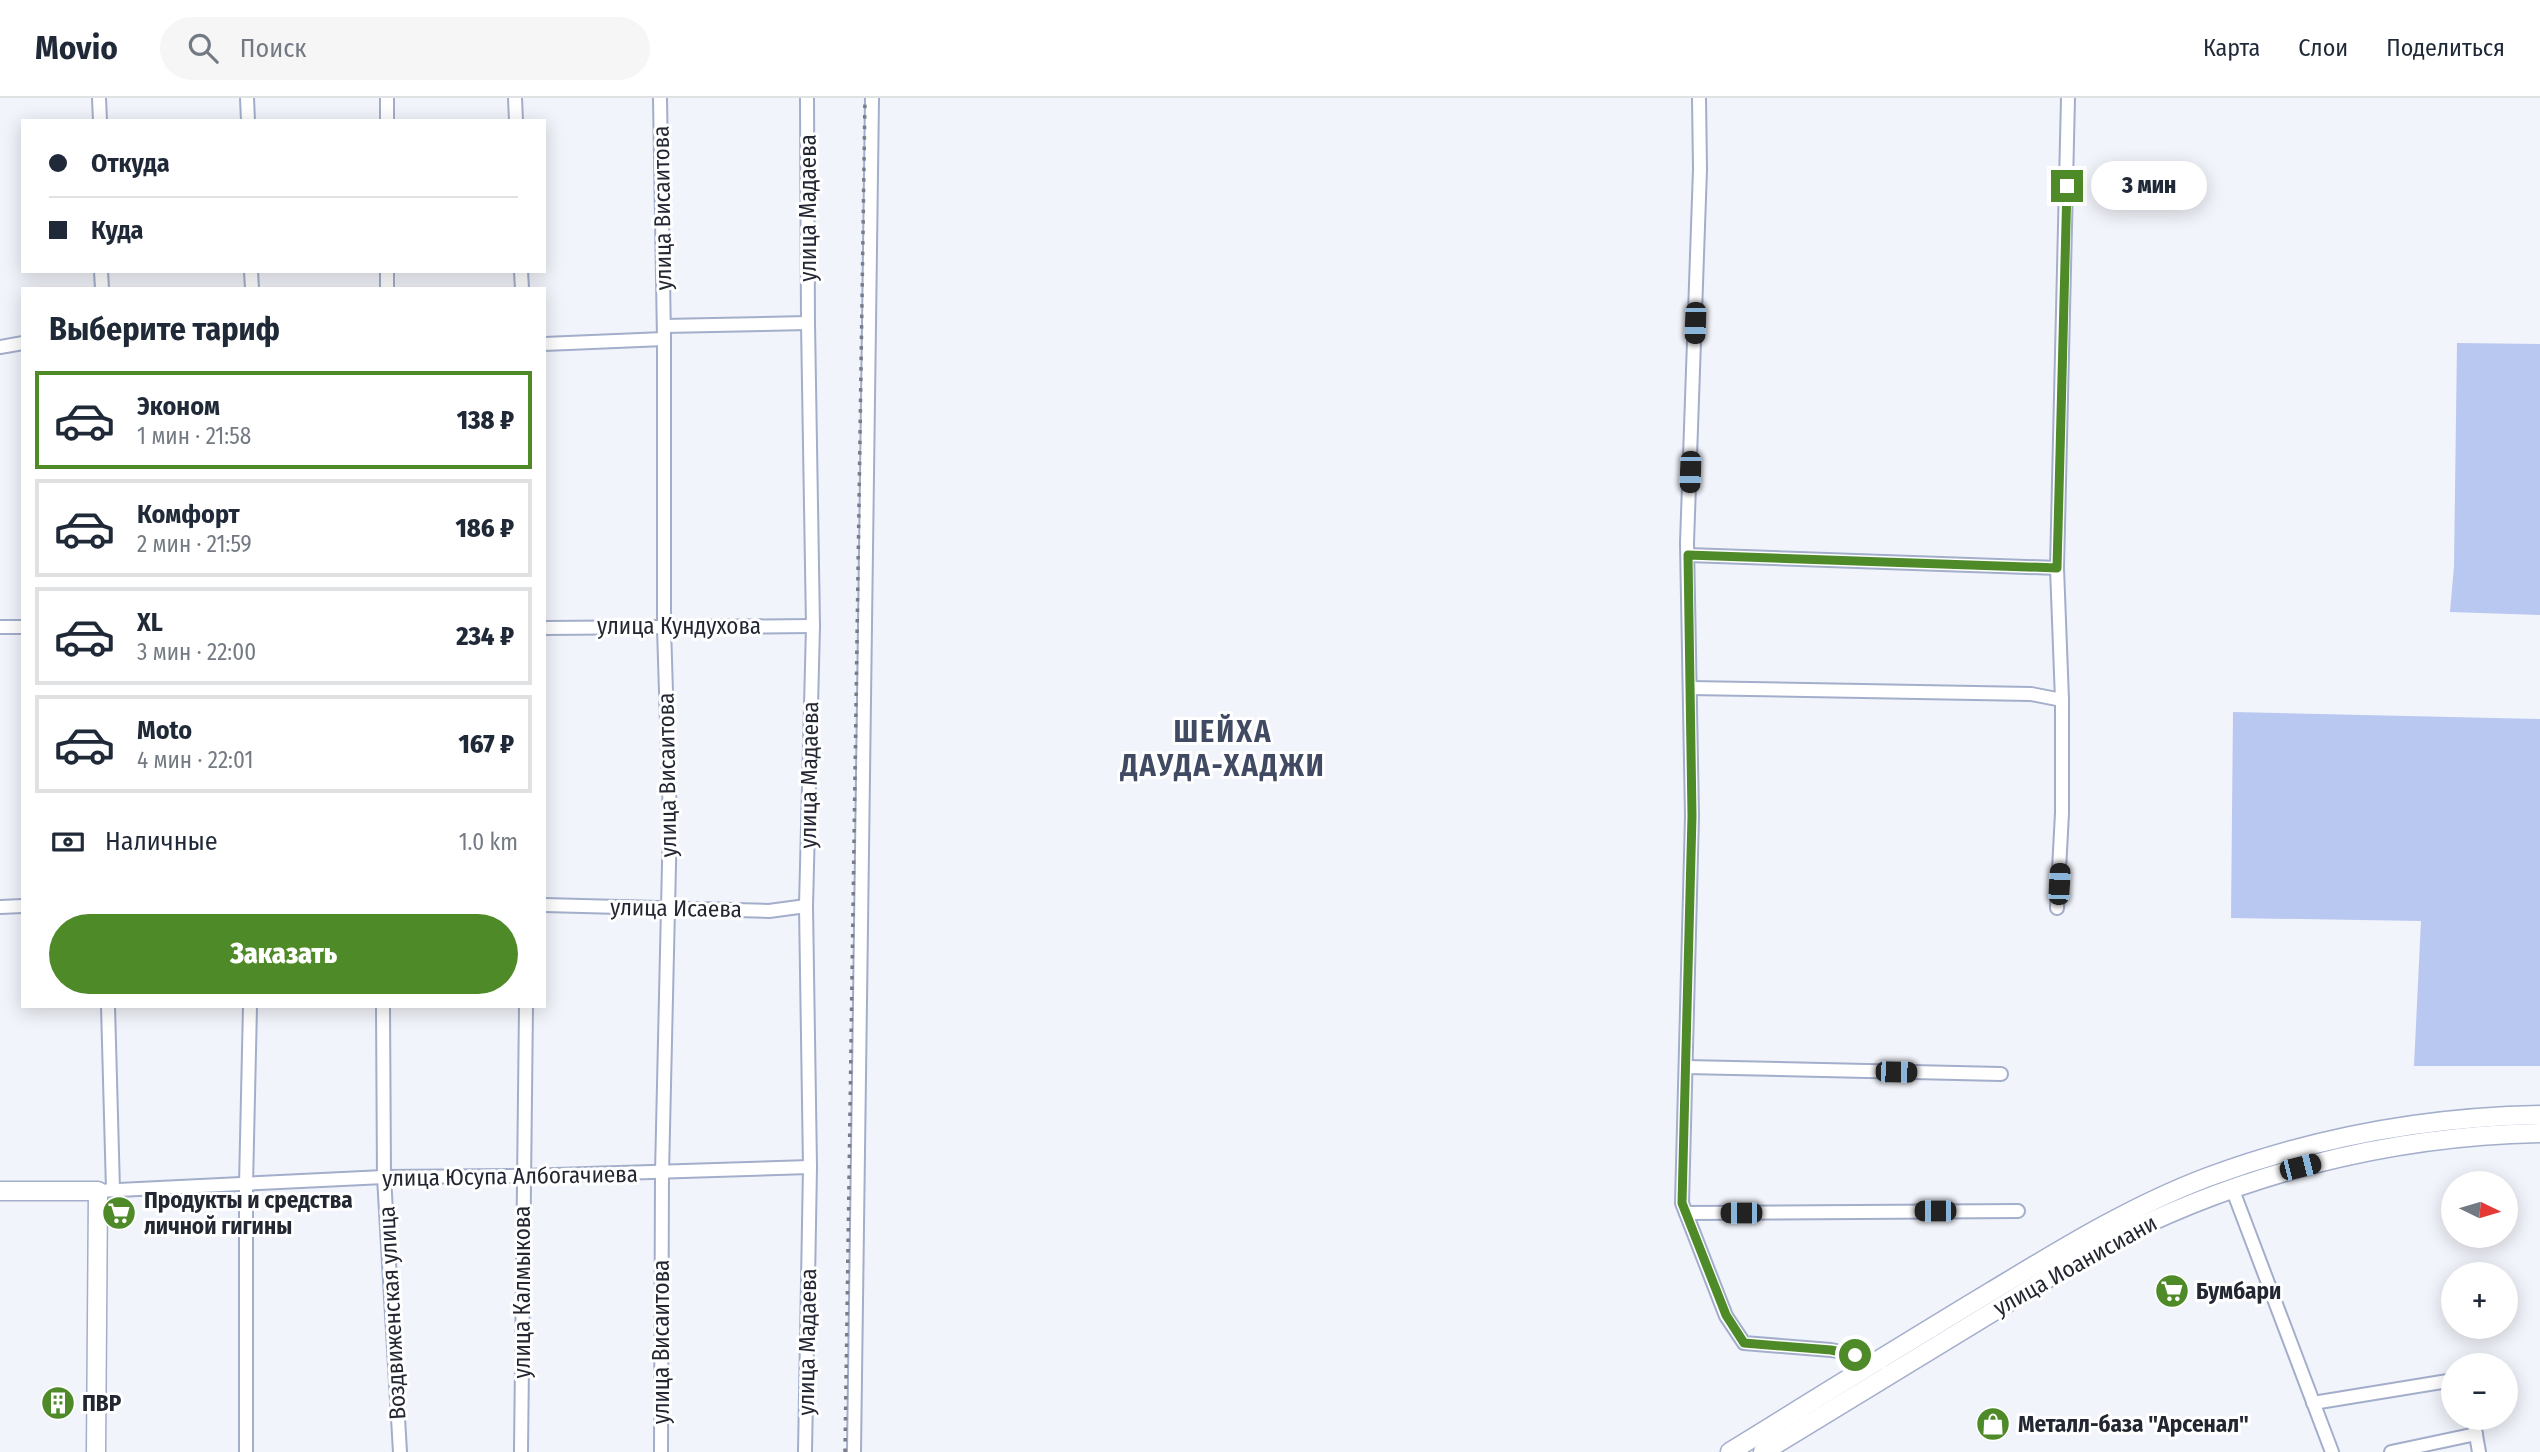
<!DOCTYPE html>
<html lang="ru">
<meta charset="utf-8">
<style>
body{margin:0;font-family:"Fira Sans Condensed",sans-serif;background:#f6f6f7;color:#1f2937;height:100vh;display:flex;flex-direction:column;font-size:26px;white-space:nowrap}
*{box-sizing:border-box;margin:0}
p{font-size:23px;color:#747a83}
.icon{flex:none;width:38px;height:38px;fill:none;stroke:currentColor;stroke-width:2;stroke-linecap:round;stroke-linejoin:round}
.map{position:relative;flex:1;overflow:hidden}
.drawer{position:absolute;left:21px;top:189px;width:525px;height:721px;display:flex;flex-direction:column;background:#fff;border-radius:0px;box-shadow:0 4px 18px #0003}
.drawer>*{flex:none}
.banner{position:absolute;left:21px;top:21px;width:525px;height:154px;border-radius:0px;box-shadow:0 4px 18px #0003;display:grid;align-content:center;height:154px;padding:0 28px;background:#fff}
.needle{width:46px;rotate:95deg}
.tools{position:absolute;left:2441px;top:1073px;display:grid;gap:14px}
.tools a{display:grid;place-items:center;width:77px;height:77px;border-radius:50%;background:#fff;box-shadow:0 4px 18px #0003;font-size:35px}
.end{position:absolute;width:32px;height:32px;margin:-16px;border:9px solid #4f8a28;background:#fff;box-shadow:0 0 0 4px #fff}
.from{border-radius:50%}
.bubble{position:absolute;height:49px;border-radius:24px;background:#fff;box-shadow:0 4px 18px #0003;font-size:23px;font-weight:800;line-height:49px;text-align:center}
.car{position:absolute;width:21px;height:42px;margin:-21px -10px;border-radius:9px;box-shadow:0 0 5px 2px #0007;background:linear-gradient(#222 24%,#8ab4d8 0 40%,#222 0 76%,#8ab4d8 0 86%,#222 0)}
.banner b{display:flex;align-items:center;gap:24px;height:66px;font-size:26px}
.banner b+b{border-top:2px solid #e0e1e3}
.banner i{width:18px;height:18px;background:#1f2937}
ul{padding:0;list-style:none}
li{display:flex;align-items:center;gap:21px;height:98px;margin:0 14px 10px;padding:0 14px;border:4px solid #e0e1e3;border-radius:0px}
li div{flex:1}
li b{display:block;font-size:26px}
li em{font-style:normal;font-weight:800}
li.active{border-color:#4f8a28}
li>.icon{width:63px;height:63px;stroke-width:1.5}
h2{padding:0 28px;font-size:32px;line-height:84px}
.pay{display:flex;align-items:center;gap:18px;height:77px;padding:0 28px;font-size:26px}
.pay p{margin-inline-start:auto}
.button{display:flex;gap:14px;margin-top:auto;padding:14px 28px}
.button a{flex:1;height:80px;border-radius:42px;background:#4f8a28;color:#fff;font-size:28px;font-weight:800;line-height:80px;text-align:center}
header{display:flex;align-items:center;gap:42px;box-sizing:border-box;height:98px;padding:0 35px;background:#fff;border-bottom:2px solid #e0e1e3}
header strong{font-size:33px}
nav{display:flex;gap:38px;margin-inline-start:auto;font-size:24px}
.search{width:490px;height:63px;background:#f6f6f7;display:flex;align-items:center;gap:18px;box-sizing:border-box;padding:0 24px;border-radius:38px;color:#747a83;font-size:26px}
.map>svg:first-child{display:block}
.green{fill:#b9c8f1}
.lines{fill:none;stroke-linecap:round;stroke-linejoin:round}
.street-casing{stroke:#a3aecb;stroke-width:16}
.secondary-casing{stroke:#a3aecb;stroke-width:21}
.street{stroke:#fff;stroke-width:12}
.secondary{stroke:#fff;stroke-width:18}
.rail{stroke:#797c86;stroke-width:3.5;stroke-dasharray:3.5 7;stroke-linecap:butt}
.route{stroke:#4f8a28;stroke-width:9}
.labels{text-anchor:middle;dominant-baseline:central;stroke-width:6;stroke-linejoin:round;paint-order:stroke}
.street-label{font-size:23px;fill:#232732;stroke:#fff}
.poi-label{font-size:23px;font-weight:bold;fill:#232732;stroke:#fff;text-anchor:start}
.district-label{font-size:30px;font-weight:bold;letter-spacing:2px;fill:#414a63;stroke:#fff}
</style>
<header>
<strong>Movio</strong>
<div class="search"><svg class="icon" aria-label="search" viewBox="0 0 24 24"><circle cx="10" cy="10" r="6"/><path d="M15 15l6 6"/></svg>Поиск</div>
<nav><a>Карта</a><a>Слои</a><a>Поделиться</a></nav>
</header>
<div class="map">
<svg width="2540" height="1354" viewBox="0 0 2540 1354">
<rect width="100%" height="100%" fill="#f2f4fb"/>
<g class="green">
<path d="M2457,245L2540,246V517L2450,514L2454,468Z"/>
<path d="M2233,614L2540,621V968H2414L2421,823L2231,820Z"/>
</g>
<g class="lines">
<g class="street-casing">
<g id="street">
<path d="M99,0L100,23"/>
<path d="M247,0L248,23"/>
<path d="M387,0V23"/>
<path d="M515,0L516,23"/>
<path d="M660,0L664,241V530L670,722L662,1075L661,1354"/>
<path d="M1699,0L1700,71L1687,445L1692,718L1682,1105L1726,1218L1744,1245L1831,1252L1878,1261L1881,1265"/>
<path d="M101,173L102,191"/>
<path d="M251,173L252,191"/>
<path d="M521,173L522,191"/>
<path d="M387,191V173"/>
<path d="M664,228L808,225"/>
<path d="M544,246L664,241"/>
<path d="M0,249L23,245"/>
<path d="M1688,457L2057,470"/>
<path d="M0,529H23"/>
<path d="M544,530L813,528"/>
<path d="M1690,590L2031,596L2062,602"/>
<path d="M544,807L769,813L806,808"/>
<path d="M0,809L23,808"/>
<path d="M2057,810L2062,715V602L2057,470L2068,0"/>
<path d="M108,908L113,1092"/>
<path d="M383,908L384,1079L400,1354"/>
<path d="M1686,969L2001,976"/>
<path d="M2232,1090L2332,1354"/>
<path d="M98,1093L384,1079L523,1078L810,1069"/>
<path d="M1686,1115L2018,1113"/>
<path d="M2313,1305L2454,1282"/>
<path d="M2473,1320L2479,1354"/>
<path d="M246,1354V1087L250,908"/>
<path d="M521,1354L526,908"/>
<path d="M805,1354L810,1069L806,808L813,528L808,225L807,0"/>
<path d="M854,1354L872,0"/>
<path d="M2391,1354L2476,1336"/>
</g>
</g>
<g class="secondary-casing">
<g id="secondary">
<path d="M0,1093H98L96,1354"/>
<path d="M1730,1354C1817,1300 1904,1246 1992,1193C2062,1151 2131,1108 2208,1079C2313,1040 2427,1019 2540,1017"/>
<path d="M1763,1354L2099,1149C2236,1077 2386,1038 2540,1035"/>
</g>
</g>
<use href="#street" class="street"/>
<use href="#secondary" class="secondary"/>
<path class="rail" d="M845,1354L865,0"/>
</g>
<g class="lines">
<path class="route" d="M1855,1257L1831,1252L1744,1245L1726,1217L1682,1105L1692,718L1688,457L2057,470L2067,88"/>
</g>
<defs>
<g id="supermarket-disc" transform="scale(1.75)"><circle r="9.5" fill="#4f8a28" stroke="#fff"/><path d="M-6-5.5h2.5l.6 2H6L4.5 2H-2.5L-4.4-4H-6ZM-1.5 3.2a1.3 1.3 0 1 0 .1 0ZM3 3.2a1.3 1.3 0 1 0 .1 0Z" fill="#fff"/></g>
<g id="building-disc" transform="scale(1.75)"><circle r="9.5" fill="#4f8a28" stroke="#fff"/><path d="M-4-6H4V6H1V3H-1V6H-4ZM-2.5-4.3h1.7v1.8h-1.7ZM.8-4.3h1.7v1.8H.8ZM-2.5-1h1.7V.8h-1.7ZM.8-1h1.7V.8H.8Z" fill="#fff"/></g>
<g id="shop-disc" transform="scale(1.75)"><circle r="9.5" fill="#4f8a28" stroke="#fff"/><path d="M-5-2.5h2.3a2.7 3.5 0 0 1 5.4 0H5L5.5 6h-11ZM-1.5-2.5h3a1.5 2.3 0 0 0-3 0Z" fill="#fff"/></g>
</defs>
<g fill-rule="evenodd">
<use href="#supermarket-disc" x="119" y="1115"/>
<use href="#supermarket-disc" x="2172" y="1193"/>
<use href="#building-disc" x="58" y="1305"/>
<use href="#shop-disc" x="1993" y="1326"/>
</g>
<g class="labels">
<g class="street-label">
<text transform="translate(662 110) rotate(-91)">улица Висаитова</text>
<text transform="translate(808 110) rotate(-90)">улица Мадаева</text>
<text x="679" y="528">улица Кундухова</text>
<text transform="translate(667 677) rotate(-91)">улица Висаитова</text>
<text transform="translate(809 677) rotate(-89)">улица Мадаева</text>
<text transform="translate(676 810) rotate(1)">улица Исаева</text>
<text transform="translate(510 1078) rotate(-1)">улица Юсупа Албогачиева</text>
<text transform="translate(2075 1167) rotate(-29)">улица Иоанисиани</text>
<text transform="translate(522 1194) rotate(-90)">улица Калмыкова</text>
<text transform="translate(392 1215) rotate(-93)">Воздвиженская улица</text>
<text transform="translate(661 1244) rotate(-90)">улица Висаитова</text>
<text transform="translate(807 1244) rotate(-89)">улица Мадаева</text>
</g>
<g class="poi-label">
<text x="144" y="1102">Продукты и средства<tspan x="144" dy="26">личной гигины</tspan></text>
<text x="2196" y="1193">Бумбари</text>
<text x="82" y="1305">ПВР</text>
<text x="2018" y="1326">Металл-база "Арсенал"</text>
</g>
<g class="district-label">
<text x="1223" y="634">ШЕЙХА<tspan x="1223" dy="34">ДАУДА-ХАДЖИ</tspan></text>
</g>
</g>
</svg>
<div class="tools">
<a><svg class="needle" viewBox="-14 -14 28 28"><path d="M0-13l5 13h-10z" fill="#e53935"/><path d="M0 13l5-13h-10z" fill="#747a83"/></svg></a>
<a>+</a>
<a>−</a>
</div>
<i class="end from" style="left:1855px;top:1257px"></i>
<i class="end" style="left:2067px;top:88px"></i>
<div class="bubble" style="left:2091px;top:63px;width:116px">3 мин</div>
<i class="car" style="left:1695px;top:225px;rotate:182deg"></i>
<i class="car" style="left:1690px;top:374px;rotate:182deg"></i>
<i class="car" style="left:2059px;top:786px;rotate:3deg"></i>
<i class="car" style="left:1896px;top:974px;rotate:91deg"></i>
<i class="car" style="left:2300px;top:1069px;rotate:76deg"></i>
<i class="car" style="left:1935px;top:1113px;rotate:270deg"></i>
<i class="car" style="left:1741px;top:1115px;rotate:270deg"></i>
<div class="banner">
<b><i class="from"></i>Откуда</b>
<b><i></i>Куда</b>
</div>
<section class="drawer">
<h2>Выберите тариф</h2>
<ul>
<li class="active"><svg class="icon" aria-label="car" viewBox="0 0 24 24"><path d="M5 17H2v-5l4-1 3-4h7l3 4 3 1v5h-3M9 17h6M6 11h13"/><circle cx="7" cy="17" r="2"/><circle cx="17" cy="17" r="2"/></svg><div><b>Эконом</b><p>1 мин · 21:58</p></div><em>138 ₽</em></li>
<li><svg class="icon" aria-label="car" viewBox="0 0 24 24"><path d="M5 17H2v-5l4-1 3-4h7l3 4 3 1v5h-3M9 17h6M6 11h13"/><circle cx="7" cy="17" r="2"/><circle cx="17" cy="17" r="2"/></svg><div><b>Комфорт</b><p>2 мин · 21:59</p></div><em>186 ₽</em></li>
<li><svg class="icon" aria-label="car" viewBox="0 0 24 24"><path d="M5 17H2v-5l4-1 3-4h7l3 4 3 1v5h-3M9 17h6M6 11h13"/><circle cx="7" cy="17" r="2"/><circle cx="17" cy="17" r="2"/></svg><div><b>XL</b><p>3 мин · 22:00</p></div><em>234 ₽</em></li>
<li><svg class="icon" aria-label="car" viewBox="0 0 24 24"><path d="M5 17H2v-5l4-1 3-4h7l3 4 3 1v5h-3M9 17h6M6 11h13"/><circle cx="7" cy="17" r="2"/><circle cx="17" cy="17" r="2"/></svg><div><b>Moto</b><p>4 мин · 22:01</p></div><em>167 ₽</em></li>
</ul>
<div class="pay"><svg class="icon" aria-label="cash" viewBox="0 0 24 24"><path d="M3 7h18v10H3z"/><circle cx="12" cy="12" r="2"/></svg>Наличные<p>1.0 km</p></div>
<div class="button"><a>Заказать</a></div>
</section>
</div>
